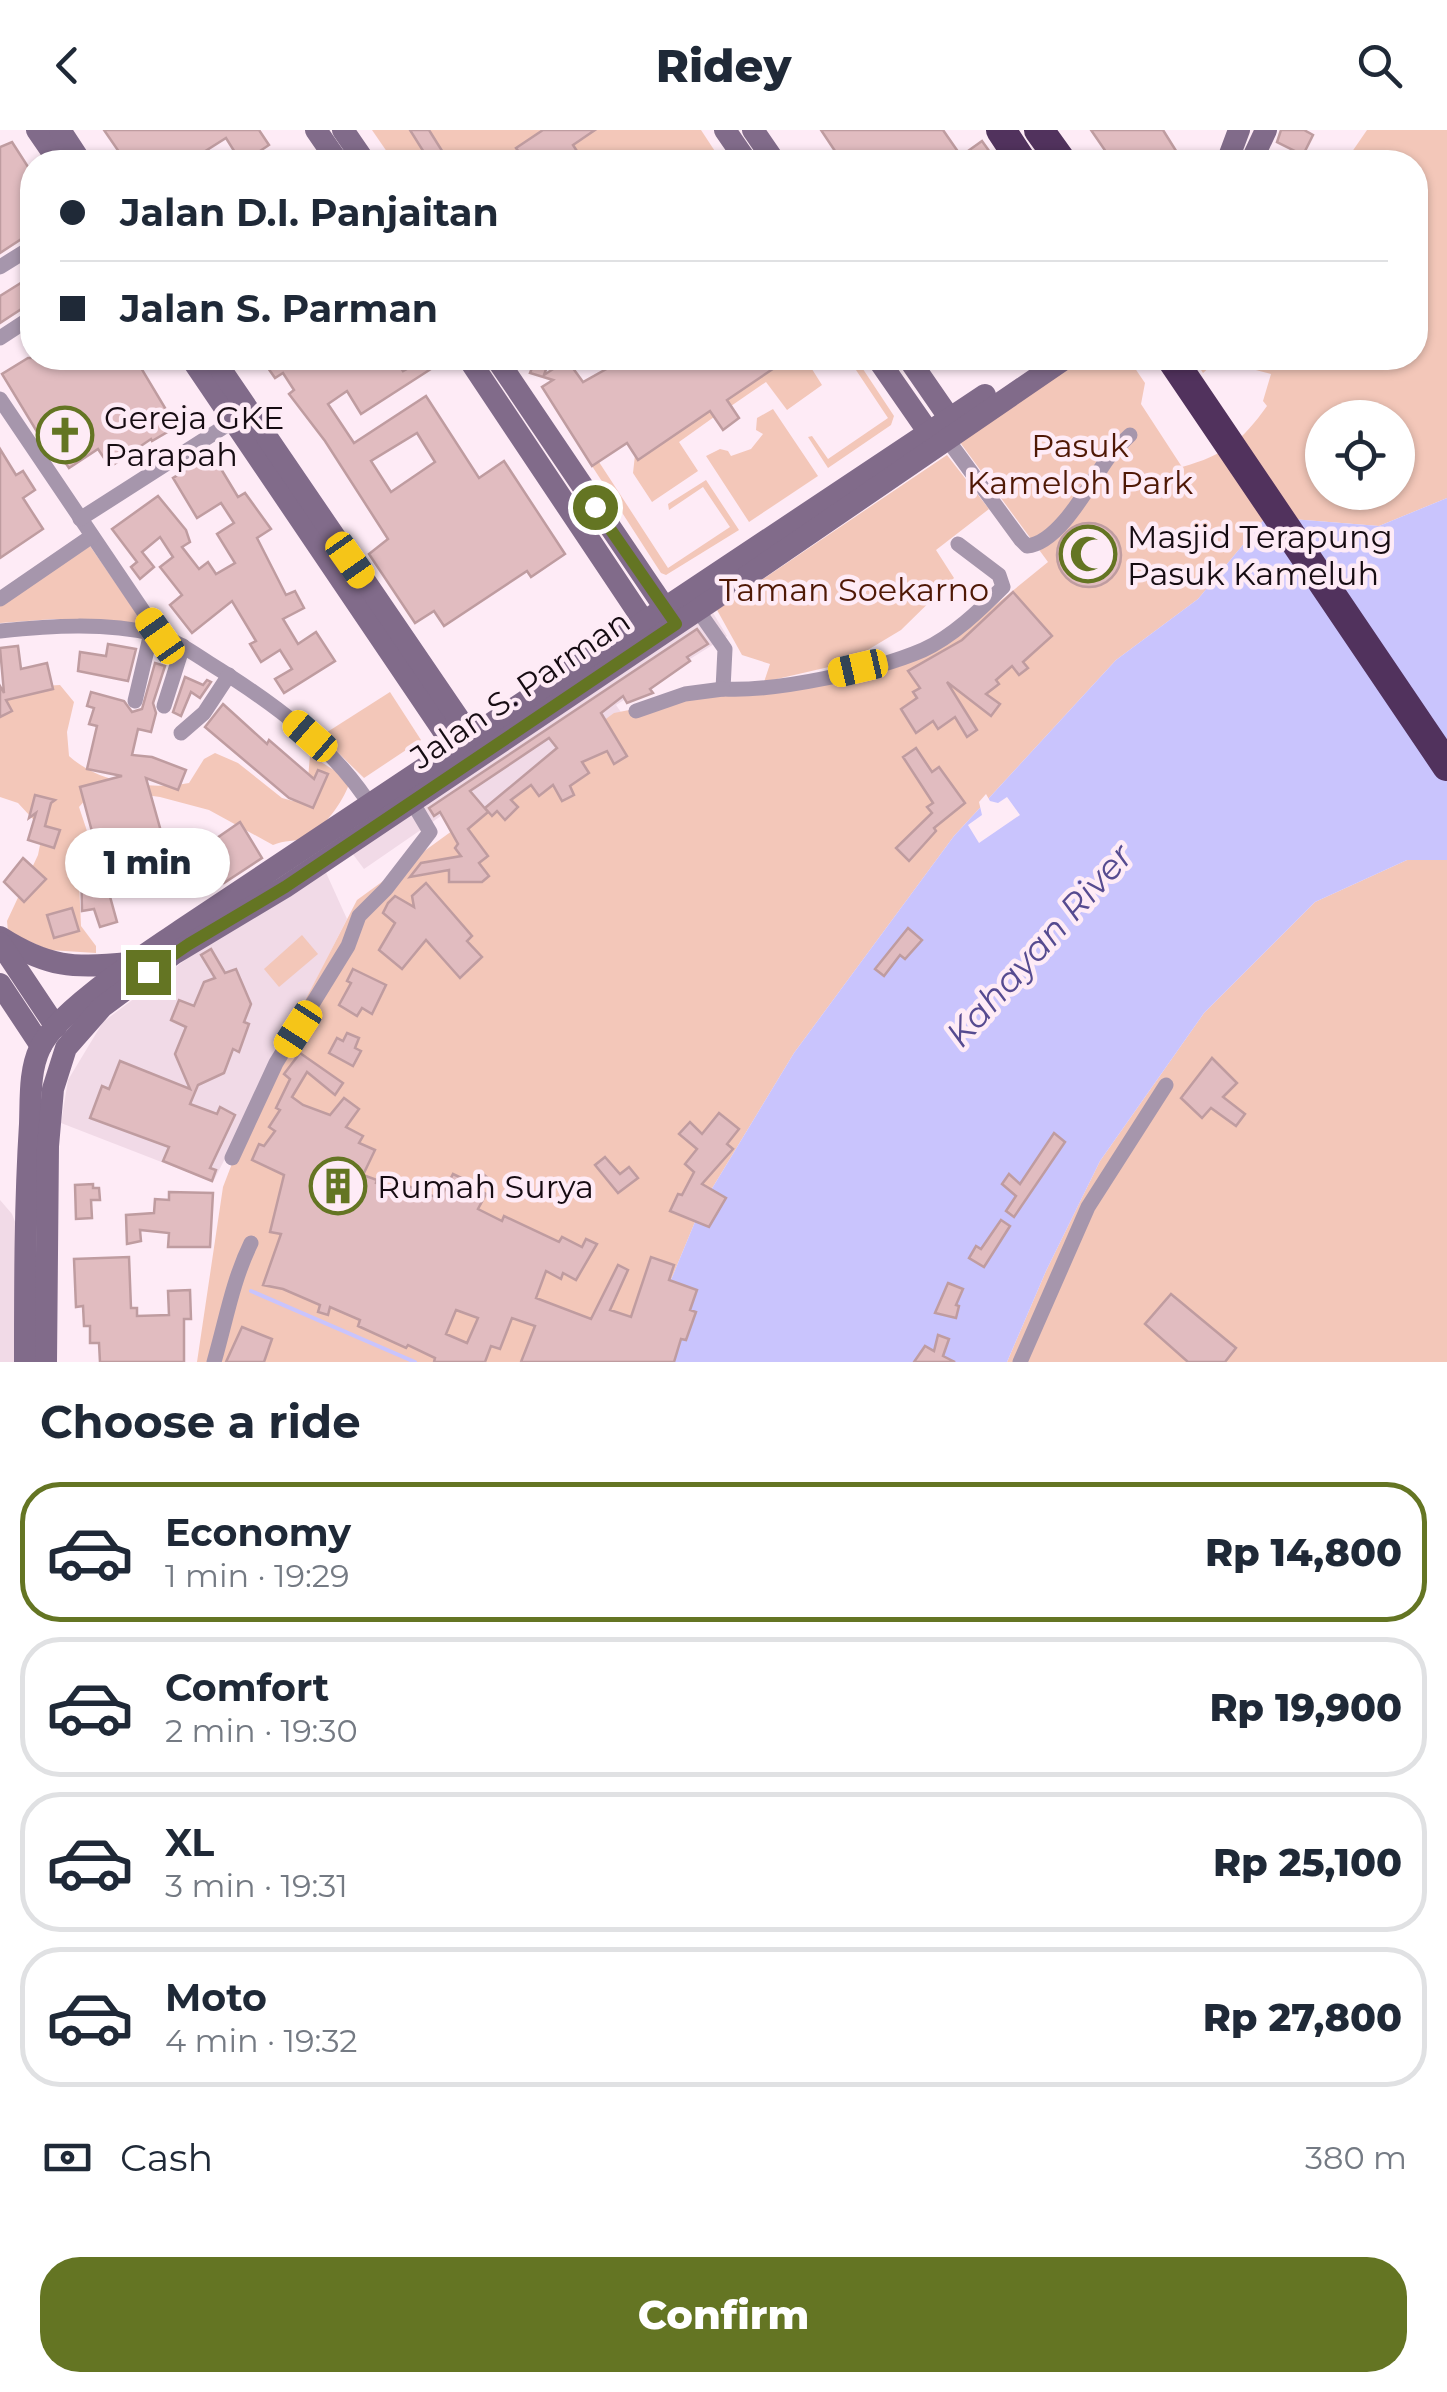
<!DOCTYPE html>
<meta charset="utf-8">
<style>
body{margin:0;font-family:Montserrat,sans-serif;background:#f2f2f3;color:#1f2937;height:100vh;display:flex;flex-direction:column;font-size:38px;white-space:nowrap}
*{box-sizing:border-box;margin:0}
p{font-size:32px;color:#747a83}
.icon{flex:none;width:55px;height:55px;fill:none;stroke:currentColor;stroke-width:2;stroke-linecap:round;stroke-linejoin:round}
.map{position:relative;height:1232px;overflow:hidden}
.drawer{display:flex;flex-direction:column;background:#fff;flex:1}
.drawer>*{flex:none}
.hud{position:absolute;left:20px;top:20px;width:1408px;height:220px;border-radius:40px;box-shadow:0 2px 8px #0004;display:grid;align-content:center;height:220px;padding:0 40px;background:#fff}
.fabs{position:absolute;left:1305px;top:270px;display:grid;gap:20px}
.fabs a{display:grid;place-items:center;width:110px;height:110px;border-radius:50%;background:#fff;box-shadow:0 2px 8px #0004;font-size:50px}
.end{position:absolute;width:45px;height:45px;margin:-22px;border:12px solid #647523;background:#fff;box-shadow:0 0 0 5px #fff}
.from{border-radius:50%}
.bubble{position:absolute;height:70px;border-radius:35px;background:#fff;box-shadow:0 2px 8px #0004;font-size:32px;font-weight:800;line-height:70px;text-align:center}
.car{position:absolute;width:30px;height:60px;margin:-30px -15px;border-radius:12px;box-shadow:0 0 8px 2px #0007;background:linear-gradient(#f5c518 24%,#345 0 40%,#f5c518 0 76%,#345 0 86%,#f5c518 0)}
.hud b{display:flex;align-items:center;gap:35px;height:95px;font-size:38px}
.hud b+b{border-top:2px solid #e0e1e3}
.hud i{width:25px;height:25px;background:#1f2937}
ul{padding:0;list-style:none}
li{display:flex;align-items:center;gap:30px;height:140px;margin:0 20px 15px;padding:0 20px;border:5px solid #e0e1e3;border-radius:40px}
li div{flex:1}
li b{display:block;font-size:38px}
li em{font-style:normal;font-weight:800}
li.current{border-color:#647523}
li>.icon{width:90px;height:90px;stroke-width:1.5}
h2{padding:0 40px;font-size:45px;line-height:120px}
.pay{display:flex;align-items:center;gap:25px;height:110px;padding:0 40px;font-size:38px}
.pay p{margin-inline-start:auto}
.primary-button{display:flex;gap:20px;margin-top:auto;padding:20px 40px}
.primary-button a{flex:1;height:115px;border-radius:40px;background:#647523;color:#fff;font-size:40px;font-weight:800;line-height:115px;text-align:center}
header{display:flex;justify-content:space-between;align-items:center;height:130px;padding:0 40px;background:#fff;font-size:45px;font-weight:800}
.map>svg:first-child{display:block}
.built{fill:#f1dae7}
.green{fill:#f3c7b9;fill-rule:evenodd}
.water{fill:#c9c4fd}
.pier{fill:#feebf6}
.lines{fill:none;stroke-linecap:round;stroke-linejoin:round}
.stream{stroke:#c9c4fd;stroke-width:4}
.building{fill:#e1bcc0;stroke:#bf9ca0;stroke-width:2.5;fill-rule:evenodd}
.street{stroke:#a696ac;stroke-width:15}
.secondary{stroke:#816b8a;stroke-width:22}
.highway{stroke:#51325d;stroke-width:30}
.route{stroke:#647523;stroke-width:12}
.labels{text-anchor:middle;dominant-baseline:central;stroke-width:9;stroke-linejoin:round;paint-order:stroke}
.poi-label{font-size:32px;fill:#160c12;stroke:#feebf6;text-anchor:start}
.park-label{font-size:32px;fill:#4f1805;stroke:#feebf6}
.street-label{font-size:32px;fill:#160c12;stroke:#feebf6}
.water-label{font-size:35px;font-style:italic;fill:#564b90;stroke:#feebf6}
</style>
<header><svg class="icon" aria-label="back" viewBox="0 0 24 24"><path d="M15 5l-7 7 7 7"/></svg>Ridey<svg class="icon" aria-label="search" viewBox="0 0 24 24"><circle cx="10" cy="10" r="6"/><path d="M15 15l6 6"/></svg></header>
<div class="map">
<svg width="1447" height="1232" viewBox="0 0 1447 1232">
<rect width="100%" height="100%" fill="#feebf6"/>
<g class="built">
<path d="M710,478L727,506L616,575L632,598L493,700L470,666L364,739L349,719Z"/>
<path d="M323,736L347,789L213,1052L61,993L68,950L103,892L205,815Z"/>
<path d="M0,1070L12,1084L17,1097L18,1232H0Z"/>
</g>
<g class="green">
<path d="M372,0H701L722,32H394Z"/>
<path d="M1367,0H1447V368L1379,396L1266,387L1198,469L1116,530L954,706L794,923L702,1075L637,1232H197L223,1057L264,950L357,770L614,583L680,570L866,543L950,512L1048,432L959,311L1081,228H1128L1145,253L1141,274L1182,337C1225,325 1242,311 1267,276L1263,271L1271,244L1218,230L1203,243L1193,228H1415V32H1345ZM1322,288H1398V362H1322Z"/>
<path d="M789,228H805L822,255L787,280L766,252L731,276L727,270Z"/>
<path d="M859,233L894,286L891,295L828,338L808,307L812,306L828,329L888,288L854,237Z"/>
<path d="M773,279L818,346L749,392L706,326L720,319L728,321L731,326L751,319L763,304L756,300L757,288Z"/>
<path d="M710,281L714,287L679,312L698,341L652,372L633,343L635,325L642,328Z"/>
<path d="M947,325L989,379L936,420L954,448L901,500L846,533L764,552L770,534L742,525L717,480Z"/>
<path d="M599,332L668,438L730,397L703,357L669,380L668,374L706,350L739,400L666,445L661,443L592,336Z"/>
<path d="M90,416L144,494L54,489L0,493V476Z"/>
<path d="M60,555L74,572L67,602L69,626C100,654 150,660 189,653L204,629L215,623L238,633L282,668L293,671L308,649L310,625L337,642L349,654C343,672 324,698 306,707C296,712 284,710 273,715L209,680L160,667L96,658L79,677L87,701V721L78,730L81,796L96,816V823L49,820L8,802L7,791L38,725L43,700L18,673L0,667V567L25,557Z"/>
<path d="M390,562L421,610L364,648L321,606Z"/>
<path d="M1407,730H1447V1232H1007L1046,1141L1100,1031L1204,883L1315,772Z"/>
<path d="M302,805L318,824L279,857L264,839Z"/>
</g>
<path class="water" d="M1447,368V730H1407L1315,772L1204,883L1100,1031L1046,1141L1007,1232H637L702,1075L794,923L954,706L1116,530L1198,469L1266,387L1379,396Z"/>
<path class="pier" d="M986,664L990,671L998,673L1007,667L1020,685L979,713L968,695L982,685L979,672Z"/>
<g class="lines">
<path class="stream" d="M251,1161L415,1232"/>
</g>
<g class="building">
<path d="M104,0H259L269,15L260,21L268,32H241L226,8L188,32H126Z"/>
<path d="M410,0H429L449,32H430Z"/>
<path d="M543,0H595L573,15L584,32H526L516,18Z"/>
<path d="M821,0H943L961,26L982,11L997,32H819L835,21Z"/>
<path d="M1091,0H1163L1183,32H1113Z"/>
<path d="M1281,0H1304L1313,5L1303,25L1277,12Z"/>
<path d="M12,12L32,43V102L0,123V17Z"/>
<path d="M32,146V172L0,193V166Z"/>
<path d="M28,228H156L141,238L171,288L187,278L193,287L152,311L151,309L110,337L98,319L69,338L51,311L45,315L2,244Z"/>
<path d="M261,228H394L403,241L427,228L434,237L361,284L347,261L328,274L354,313L426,266L479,348L504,331L565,424L531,447L527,441L444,496L434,481L415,493L369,424L388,409L325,311L289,264L294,260L283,243L275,248ZM417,303L435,332L391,362L371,331Z"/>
<path d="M536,228H550L544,245L567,230L583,252L626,228H789L727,270L739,288L723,300L710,281L638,330L627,313L592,336L542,257L553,250L530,243Z"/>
<path d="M0,319L16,345L23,341L35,360L23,368L43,399L0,428Z"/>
<path d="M212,324L238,367L245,363L271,399L257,408L286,465L295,461L304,478L283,489L298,514L316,502L335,531L284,563L275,549L292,539L280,520L261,532L250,514L256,511L232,471L192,503L170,475L182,465L160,437L173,427L160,407L142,422L154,437L140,449L131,437L137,432L112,399L158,366L186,400L190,412L182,417L199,439L208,432L216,444L235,433L217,404L234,393L221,373L197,388L173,348Z"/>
<circle cx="1089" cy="425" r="32"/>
<path d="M1013,462L1052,506L1023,532L1028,538L1019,545L1012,536L996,550L999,554L986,564L1000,574L991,586L947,552L977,600L967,607L955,587L938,599L933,591L916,603L901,579L917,568L913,562L920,558L908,541L962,510Z"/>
<path d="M697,499L708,514L687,527L690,531L650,559L653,563L627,573L623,566L601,583L627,626L614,634L607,621L582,632L589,643L570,656L574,665L562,671L553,655L539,666L531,655L511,670L518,677L505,690L497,681L492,686L485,678L557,618L549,608L470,661L488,682L468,699L488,726L479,733L489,746L482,752H449V740L410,747L421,733L461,726L455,718L458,714L440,682L434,686L429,678Z"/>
<path d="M108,514L136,519L128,551L78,541L80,522L106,526Z"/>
<path d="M18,516L21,539L47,533L53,559L6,570L12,581L0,587V556L4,563L0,518Z"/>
<path d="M155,533L165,536L153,573L156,583L151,602L138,599L132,625L152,627L186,640L178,660L146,648L164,712L155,714L162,738L197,722L203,731L189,740L193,751L183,754L182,751L149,760L147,752L109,763L117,792L100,797L94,779L82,781L81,729L98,724L80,657L122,646L87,639L97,596L89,594L94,578L87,576L91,562L124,571L132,582L142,579Z"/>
<path d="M185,547L203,555L207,550L211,552L200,568L191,562L181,586L173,582Z"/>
<path d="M223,574L267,614L269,610L314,649L318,640L328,644L313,678L289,668L205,597Z"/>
<path d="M916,618L932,642L939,637L965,673L934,698L936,701L909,731L896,718L932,683L927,677L933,673L903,627Z"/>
<path d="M35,665L55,670L51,673L45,696L60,700L54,718L28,710L36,683L29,688Z"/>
<path d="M240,692L262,728L224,753L207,726L221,716L217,708Z"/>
<path d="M23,728L46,749L24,772L4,752Z"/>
<path d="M426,753L472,806L467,811L482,827L460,848L426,810L402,839L379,820L395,793L383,783L388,773L395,766L414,777L412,766Z"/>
<path d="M72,778L79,801L54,808L47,785Z"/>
<path d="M908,798L922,810L905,829L900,825L884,846L875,839Z"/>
<path d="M211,819L225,843L236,839L251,874L244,892L249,894L239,922L233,919L224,943L198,955L190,974L217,984L220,977L235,985L210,1038L216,1040L212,1051L163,1031L169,1017L90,988L102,956L109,959L120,931L190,959L175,924L186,897L171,890L179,870L194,876L204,852L215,848L201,825Z"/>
<path d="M353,839L386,855L372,884L362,878L357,886L339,875L351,853L347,851Z"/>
<path d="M347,903L359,908L355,918L361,921L353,936L329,923L337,908L343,911Z"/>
<path d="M300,923L343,953L335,965L307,942L292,967L303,975L330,985L344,968L359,979L346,997L363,1006L359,1013L375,1020L363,1045L377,1050L376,1053L398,1059L401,1053L440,1069L453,1044L474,1054L482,1043L490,1050L481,1061L486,1064L478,1079L502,1091L504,1086L559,1112L562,1107L582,1117L586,1109L597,1114L576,1150L563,1143L561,1149L546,1141L536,1168L591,1189L618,1135L628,1140L610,1180L631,1187L651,1127L674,1135L669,1150L697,1160L690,1180L696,1182L686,1210L681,1209L674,1232H521L535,1196L512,1188L500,1219L491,1216L485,1232H434L435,1228L408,1215L406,1218L358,1196L360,1190L330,1177L328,1185L318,1182L320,1175L283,1159L263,1155L281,1104L270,1102L284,1045L252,1030L259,1014L264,1016L275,1001L269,997L280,980L276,978L290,949L284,944ZM456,1180L478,1188L467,1213L446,1204Z"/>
<path d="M1212,928L1237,953L1223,967L1245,984L1236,996L1211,978L1202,988L1181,968Z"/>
<path d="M719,983L739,999L727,1014L733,1019L702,1054L726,1068L709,1097L670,1081L678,1064L682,1065L694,1042L685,1034L697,1019L679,1004L690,992L702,1004Z"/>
<path d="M1054,1003L1065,1012L1014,1087L1006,1081L1016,1066L1002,1054L1009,1044L1020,1054Z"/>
<path d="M605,1027L620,1044L629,1037L638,1048L618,1063L595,1035Z"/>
<path d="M93,1054V1058H99L100,1070H91L92,1088L76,1089L75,1055Z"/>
<path d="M169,1062L213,1063L210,1117H168L169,1103L140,1100L141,1111L127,1114L126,1085L154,1083L155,1069L169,1070Z"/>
<path d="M1001,1090L1010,1096L984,1137L969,1128L976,1116L981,1119Z"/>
<path d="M129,1127L131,1178H137V1186L169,1185L168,1161L190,1160L191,1189H184V1232H100L99,1213H90V1196H84L83,1176L76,1177L74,1129Z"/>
<path d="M948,1153L963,1159L956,1175L959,1176L956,1188L935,1183Z"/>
<path d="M1171,1164L1236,1218L1225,1232H1188L1145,1194Z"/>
<path d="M242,1197L272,1209L264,1232H226Z"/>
<path d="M938,1205L949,1209L943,1226L955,1232H914L925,1216L934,1221Z"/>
</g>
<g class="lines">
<g class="street">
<path d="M0,137L32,117"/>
<path d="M0,208L32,187"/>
<path d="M0,269L160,506"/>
<path d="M947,309L1021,410L1027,416C1060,413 1090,353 1108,328C1114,320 1122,313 1130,305"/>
<path d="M80,389L241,286"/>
<path d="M0,469L92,406"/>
<path d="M697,479L725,519L723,559C775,562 874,541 923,520C952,507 980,480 1003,457L999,445L958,414"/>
<path d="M0,501C49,496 106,492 154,504C174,509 192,522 209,533C272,572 335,617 374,681"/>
<path d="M135,571L151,503"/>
<path d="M164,576L183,516"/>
<path d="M636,581L685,564L723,559"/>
<path d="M181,603L204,583L229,545"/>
<path d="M232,1028L276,933L348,816L359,786L386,759L430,702L411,670"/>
<path d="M214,1232C226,1191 232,1152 251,1113"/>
<path d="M1020,1232L1088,1077L1166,955"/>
</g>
<g class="secondary">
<path d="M37,0L59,32"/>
<path d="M60,0L81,32"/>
<path d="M316,0L338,32"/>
<path d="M343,0L365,32"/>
<path d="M725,0L747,32"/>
<path d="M753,0L775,32"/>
<path d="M1227,32L1239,0"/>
<path d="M1251,32L1266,0"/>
<path d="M191,228L461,627"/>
<path d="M213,228L478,617"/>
<path d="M468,228L653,505"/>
<path d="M496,228L673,490"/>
<path d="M877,228L936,313"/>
<path d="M908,228L957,299"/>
<path d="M0,807C47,837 74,839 129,833"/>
<path d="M0,813L56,897"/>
<path d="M0,854L41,916"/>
<path d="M25,1232C25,1152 25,1073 30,994C31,969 29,941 40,918C58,880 145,825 181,800L985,265"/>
<path d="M46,1232L48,1016L53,959L66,918L102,877L175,823L285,757L714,469L1066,228"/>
</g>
<g class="highway">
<path d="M1001,0L1022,32"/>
<path d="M1039,0L1062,32"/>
<path d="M1171,228L1447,636"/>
</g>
</g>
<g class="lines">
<path class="route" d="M148,842L189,814L285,757L676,494L595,377"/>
</g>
<defs>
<g id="church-ring" transform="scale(2.875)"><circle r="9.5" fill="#feebf6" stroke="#647523" stroke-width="1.5"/><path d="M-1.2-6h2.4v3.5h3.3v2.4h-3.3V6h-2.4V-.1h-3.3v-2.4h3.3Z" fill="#647523"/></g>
<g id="mosque-ring" transform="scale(2.875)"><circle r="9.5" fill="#feebf6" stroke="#647523" stroke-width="1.5"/><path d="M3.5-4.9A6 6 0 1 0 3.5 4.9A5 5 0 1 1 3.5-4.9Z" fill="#647523"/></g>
<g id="building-ring" transform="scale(2.875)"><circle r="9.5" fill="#feebf6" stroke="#647523" stroke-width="1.5"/><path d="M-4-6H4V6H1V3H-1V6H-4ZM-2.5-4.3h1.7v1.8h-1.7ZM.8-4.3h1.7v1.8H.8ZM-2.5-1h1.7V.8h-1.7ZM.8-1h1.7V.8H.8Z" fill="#647523"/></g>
</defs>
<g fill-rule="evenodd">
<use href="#church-ring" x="65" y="305"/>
<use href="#mosque-ring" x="1088" y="424"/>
<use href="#building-ring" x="338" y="1056"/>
</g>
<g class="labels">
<g class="poi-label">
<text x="104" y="287">Gereja GKE<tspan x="104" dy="37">Parapah</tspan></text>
<text x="1127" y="406">Masjid Terapung<tspan x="1127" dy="37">Pasuk Kameluh</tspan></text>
<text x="377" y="1056">Rumah Surya</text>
</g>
<g class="park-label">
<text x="1080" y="315">Pasuk<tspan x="1080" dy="37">Kameloh Park</tspan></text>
<text x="854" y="459">Taman Soekarno</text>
</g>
<g class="street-label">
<text transform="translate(520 559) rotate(-34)">Jalan S. Parman</text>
</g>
<g class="water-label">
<text transform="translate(1039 815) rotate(-48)">Kahayan River</text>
</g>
</g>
</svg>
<div class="fabs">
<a><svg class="icon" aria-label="locate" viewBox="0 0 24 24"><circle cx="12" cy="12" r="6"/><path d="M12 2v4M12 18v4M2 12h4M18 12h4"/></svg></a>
</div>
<i class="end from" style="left:595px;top:377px"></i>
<i class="end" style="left:148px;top:842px"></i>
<div class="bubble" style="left:65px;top:698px;width:165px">1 min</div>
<i class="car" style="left:350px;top:430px;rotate:145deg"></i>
<i class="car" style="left:160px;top:506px;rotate:325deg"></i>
<i class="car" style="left:858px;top:538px;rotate:257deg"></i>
<i class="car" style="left:310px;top:606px;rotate:311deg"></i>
<i class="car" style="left:298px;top:899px;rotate:213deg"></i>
<div class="hud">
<b><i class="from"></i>Jalan D.I. Panjaitan</b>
<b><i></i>Jalan S. Parman</b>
</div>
</div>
<section class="drawer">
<h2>Choose a ride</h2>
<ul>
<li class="current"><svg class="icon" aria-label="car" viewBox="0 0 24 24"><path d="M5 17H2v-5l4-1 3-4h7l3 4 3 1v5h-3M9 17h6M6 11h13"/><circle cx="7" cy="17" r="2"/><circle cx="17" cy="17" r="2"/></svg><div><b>Economy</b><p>1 min · 19:29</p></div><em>Rp 14,800</em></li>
<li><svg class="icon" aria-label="car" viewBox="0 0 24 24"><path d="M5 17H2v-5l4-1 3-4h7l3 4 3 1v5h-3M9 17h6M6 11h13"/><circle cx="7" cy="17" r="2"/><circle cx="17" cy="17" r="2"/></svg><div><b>Comfort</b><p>2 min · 19:30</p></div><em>Rp 19,900</em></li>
<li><svg class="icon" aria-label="car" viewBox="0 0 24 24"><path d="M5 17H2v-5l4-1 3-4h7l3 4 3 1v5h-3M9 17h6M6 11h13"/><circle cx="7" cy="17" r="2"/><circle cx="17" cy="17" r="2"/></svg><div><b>XL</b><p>3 min · 19:31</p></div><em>Rp 25,100</em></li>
<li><svg class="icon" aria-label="car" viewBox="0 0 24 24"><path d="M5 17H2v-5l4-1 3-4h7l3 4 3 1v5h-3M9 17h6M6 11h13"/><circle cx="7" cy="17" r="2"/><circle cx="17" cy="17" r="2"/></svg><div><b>Moto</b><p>4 min · 19:32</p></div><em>Rp 27,800</em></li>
</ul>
<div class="pay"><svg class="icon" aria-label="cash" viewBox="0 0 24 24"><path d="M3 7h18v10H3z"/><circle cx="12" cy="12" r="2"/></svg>Cash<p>380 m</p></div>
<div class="primary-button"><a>Confirm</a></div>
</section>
